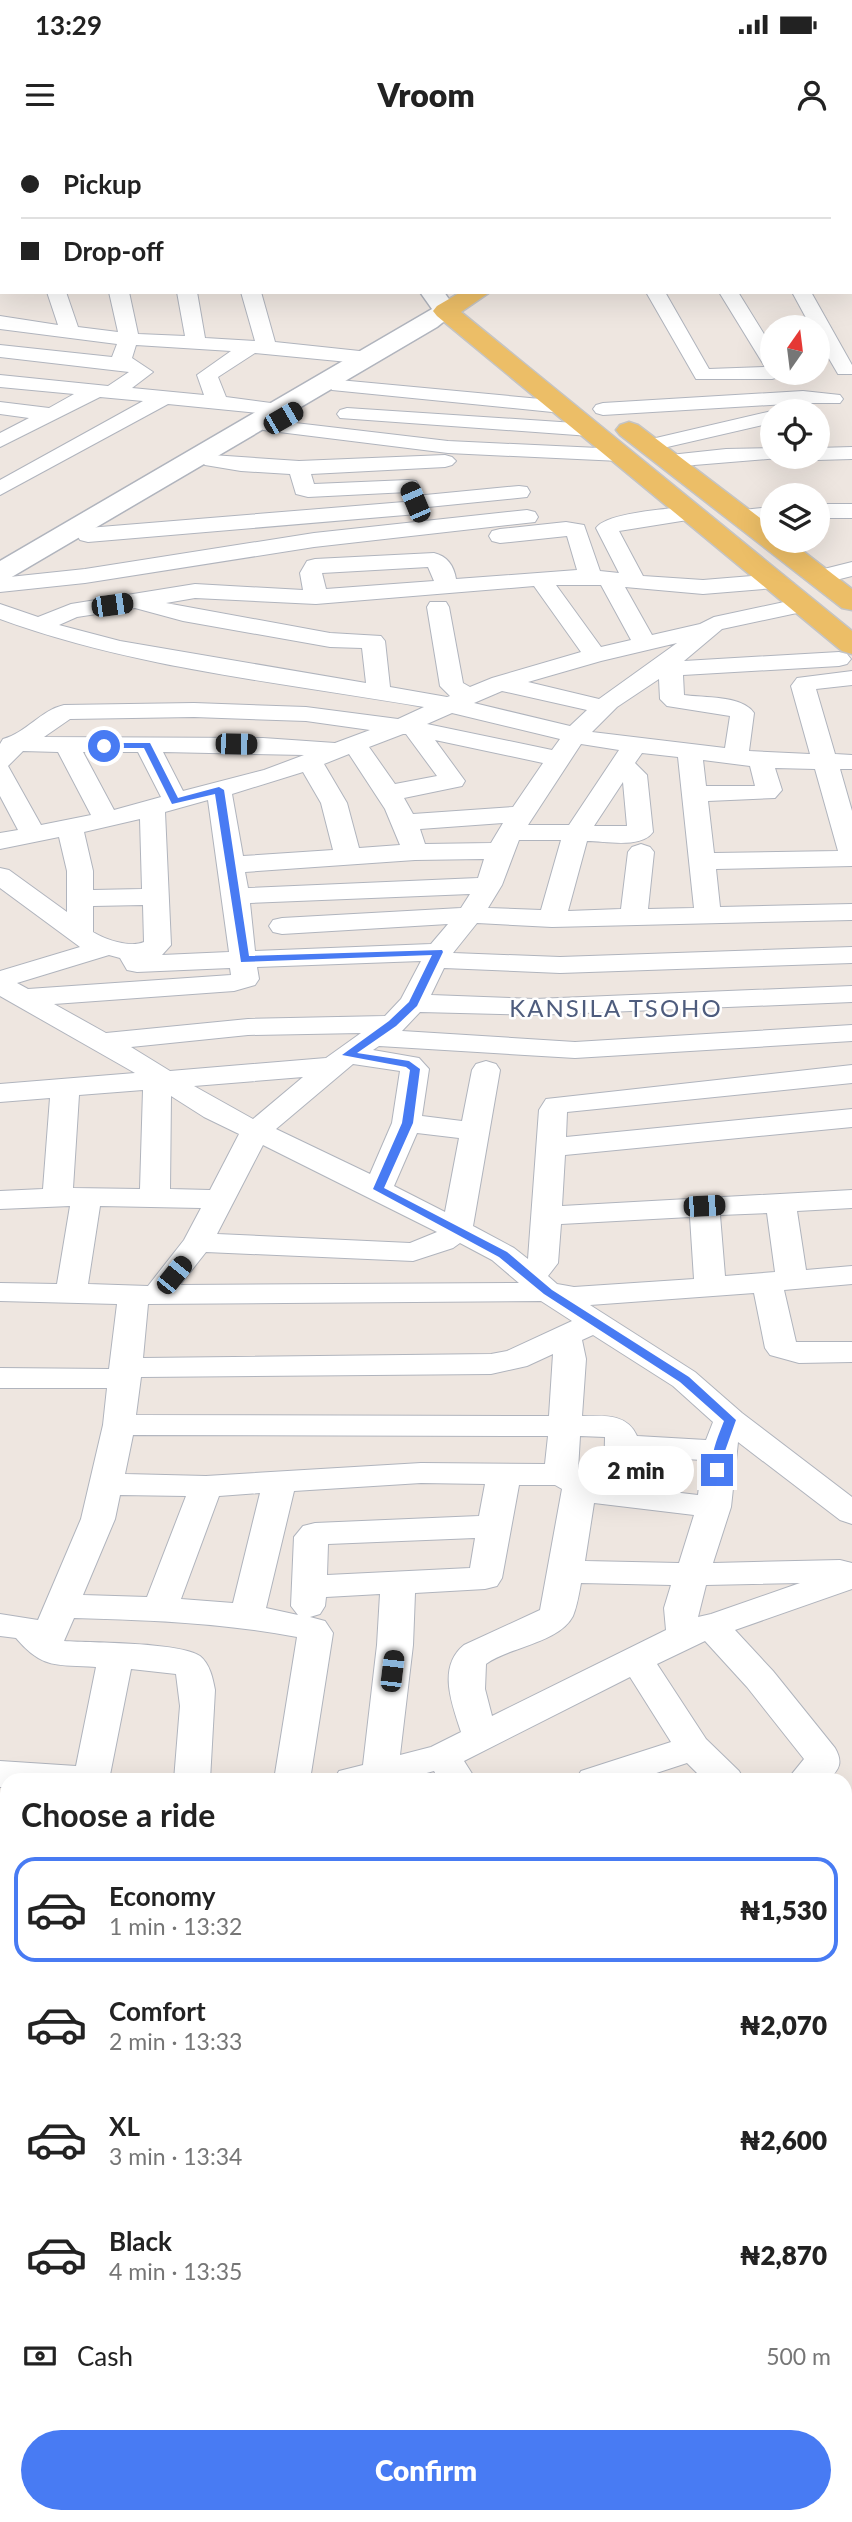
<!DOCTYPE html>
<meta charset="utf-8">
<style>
body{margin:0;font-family:Lato,sans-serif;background:#f2f2f2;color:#222;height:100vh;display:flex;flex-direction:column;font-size:26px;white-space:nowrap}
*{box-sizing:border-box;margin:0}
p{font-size:23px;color:#767676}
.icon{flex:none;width:38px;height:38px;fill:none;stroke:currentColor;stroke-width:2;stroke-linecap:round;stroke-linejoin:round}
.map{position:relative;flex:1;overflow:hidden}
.sheet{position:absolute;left:0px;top:1633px;width:852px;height:751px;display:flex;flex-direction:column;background:#fff;border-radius:21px 21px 0 0;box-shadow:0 7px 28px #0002}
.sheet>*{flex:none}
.top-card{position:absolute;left:0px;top:0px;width:852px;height:154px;box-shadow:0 7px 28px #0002;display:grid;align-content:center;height:154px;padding:0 21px;background:#fff}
.needle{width:46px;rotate:14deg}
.buttons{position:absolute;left:760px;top:175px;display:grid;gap:14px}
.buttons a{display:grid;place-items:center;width:70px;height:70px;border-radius:50%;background:#fff;box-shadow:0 7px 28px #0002;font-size:35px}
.end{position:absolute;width:32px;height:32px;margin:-16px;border:9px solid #487bf3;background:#fff;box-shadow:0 0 0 4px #fff}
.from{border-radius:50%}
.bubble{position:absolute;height:49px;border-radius:24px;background:#fff;box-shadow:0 7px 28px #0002;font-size:23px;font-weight:800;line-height:49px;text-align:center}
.car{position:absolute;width:21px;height:42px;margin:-21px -10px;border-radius:9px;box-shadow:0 0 5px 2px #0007;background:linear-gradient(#222 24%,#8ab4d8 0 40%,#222 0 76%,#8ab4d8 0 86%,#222 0)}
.top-card b{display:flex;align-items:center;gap:24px;height:66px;font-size:26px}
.top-card b+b{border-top:2px solid #e0e0e0}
.top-card i{width:18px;height:18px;background:#222}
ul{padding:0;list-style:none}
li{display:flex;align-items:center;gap:21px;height:105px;margin:0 14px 10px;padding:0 7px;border:4px solid transparent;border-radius:21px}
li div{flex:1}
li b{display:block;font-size:26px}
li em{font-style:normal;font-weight:800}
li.on{border-color:#487bf3}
li>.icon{width:63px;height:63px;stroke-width:1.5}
h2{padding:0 21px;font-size:32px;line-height:84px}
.pay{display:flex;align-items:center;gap:18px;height:77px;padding:0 21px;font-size:26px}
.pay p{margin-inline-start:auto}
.cta{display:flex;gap:14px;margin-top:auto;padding:14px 21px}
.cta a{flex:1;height:80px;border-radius:42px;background:#487bf3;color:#fff;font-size:28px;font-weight:800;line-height:80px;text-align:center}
.status{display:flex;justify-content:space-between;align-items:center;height:49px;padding:0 35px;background:#fff;direction:ltr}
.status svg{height:19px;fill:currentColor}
header{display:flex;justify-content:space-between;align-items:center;height:91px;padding:0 21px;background:#fff;font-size:32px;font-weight:800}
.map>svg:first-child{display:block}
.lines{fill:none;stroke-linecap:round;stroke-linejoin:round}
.minor-casing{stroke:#b0b4bd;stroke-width:2}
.secondary-casing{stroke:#b0b4bd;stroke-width:3}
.primary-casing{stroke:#c4c4c4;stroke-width:3}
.minor{fill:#fff;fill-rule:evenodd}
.secondary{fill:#fff;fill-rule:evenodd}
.primary{fill:#ecbe67;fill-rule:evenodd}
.route{fill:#487bf3}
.labels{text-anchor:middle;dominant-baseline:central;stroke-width:5;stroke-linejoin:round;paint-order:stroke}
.quarter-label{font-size:24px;letter-spacing:2px;fill:#4e5c7d;stroke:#fff}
</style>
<div class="status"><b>13:29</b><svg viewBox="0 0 49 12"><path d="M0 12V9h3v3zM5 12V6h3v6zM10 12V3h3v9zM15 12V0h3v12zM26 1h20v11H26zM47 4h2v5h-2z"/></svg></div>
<header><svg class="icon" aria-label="menu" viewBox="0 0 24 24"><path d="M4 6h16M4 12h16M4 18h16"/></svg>Vroom<svg class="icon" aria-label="person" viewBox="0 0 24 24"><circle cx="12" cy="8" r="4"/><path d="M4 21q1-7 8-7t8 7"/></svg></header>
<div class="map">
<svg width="852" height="2382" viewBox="0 0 852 2382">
<rect width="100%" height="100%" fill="#eee6e0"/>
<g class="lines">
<g class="minor-casing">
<g id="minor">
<path d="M73,0H92L71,2Z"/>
<path d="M0,58H2L0,71Z"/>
<path d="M850,110H852V123L850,122Z"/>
<path d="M47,152H66L78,187L118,192L109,152H129L138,194L185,196L177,152H197L205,198L255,201L241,152H261L275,202L369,212L376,214L379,218L376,222L369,224L255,213L218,237L226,257L286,265L289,269L286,273L279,275L168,264L0,355V340L143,261L100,257L0,307V293L29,278L0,274V262L49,268L74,254L0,247V235L108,246L129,232L0,217V205L112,217L117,204L0,189V176L58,185ZM136,205L231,211L197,235L204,255L132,248L153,232L132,218Z"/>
<path d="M646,152H665L709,229L765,227L719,152H738L772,207V233H782L779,237L772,239H696Z"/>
<path d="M792,152H811L852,225V234H838L817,198V187H811Z"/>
<path d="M339,240L562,261L569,263L572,267L569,271L562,273L332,250L329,246L332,242Z"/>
<path d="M803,251L840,255L843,259L840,263H803L603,275L596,273L593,269L596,265L603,263Z"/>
<path d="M347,268L590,284L597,286L600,290L597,294L590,296L340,278L337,274L340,270Z"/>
<path d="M772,271V283L650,311L643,309L640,305L643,301Z"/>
<path d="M270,280L448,301L620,309L627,311L631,315L627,319L620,321L448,313L263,290L260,286L263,282Z"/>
<path d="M852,307V319L817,320L808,317H817V308Z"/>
<path d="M772,308V317L779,318L670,327L663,325L659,321L663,317L670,315L726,309Z"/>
<path d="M212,315L299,321L445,315L452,317L456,321L452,325L445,327L311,334L314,344L408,340L416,341L419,346L416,351L408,352L308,357L296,354L290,334L241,331L205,325L201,321L205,317Z"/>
<path d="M519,346L527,347L530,352L527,357L428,367L425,372L417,374L88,402L80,400L77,395L80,390L88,388L404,362L407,357L415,356Z"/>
<rect x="817" y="364" width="35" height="14"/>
<path d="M692,366L700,368L703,373L700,378L619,391L643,436L703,440L775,434L783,436L786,441L783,446L775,448L703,454L625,447L652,495L700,484L714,477L803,458L811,460L814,465L811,470L722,489L684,521L839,512L847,514L851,519L847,524L839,526L683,535L684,555C704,558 742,555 754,573L749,611L810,614L791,546L797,538L852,531V545L816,549L835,614L852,615V629H840L852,671V726L716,729L720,767L852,764V780L552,787L477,783L453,813L560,817L852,807V823L560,833L444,828L431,855L535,859L852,846V862L535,875L420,872L402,891L575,902L852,885V901L575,918L379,906L373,910L419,918L429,929L422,976L462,981L472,930L476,924L486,921L496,924L500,930L473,1086L514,1108L528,1119L539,970L546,959L852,925V943L567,972L566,997L852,969V987L565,1015L562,1066L852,1050V1068L797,1071L806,1130L852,1126V1144L784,1150L796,1202H852V1222L799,1223L770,1215L765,1208L754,1153L590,1165L695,1232L742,1273L852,1357V1384L840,1380L738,1302L731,1367L713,1423L840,1420L852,1423V1449L735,1490L773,1531L835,1608C843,1622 840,1629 828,1640H787L804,1619L747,1547L705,1501L657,1524L706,1599L739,1631L744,1640H704L687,1623L635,1640H576L581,1631L671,1602L630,1537L464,1621L476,1640H439L434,1631L401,1640H334L339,1631L363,1625L377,1505L380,1454L326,1457L325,1466L320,1474L310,1477L325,1481L333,1493L310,1640H274L297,1497C223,1483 149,1480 74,1478L64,1501C93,1503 179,1502 200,1516C210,1524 213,1539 215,1550L210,1640H174L180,1566L176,1534L131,1529L109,1640H7V1647H0V1621L76,1626L96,1527C57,1524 43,1530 16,1498L0,1496V1474L38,1480L81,1379L103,1285L107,1248H0V1228L109,1229L117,1164L0,1161V1143L57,1144L70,1066L0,1069V1051L43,1049L50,958L0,962V944L135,933L0,856V831L80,807L0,748V728L9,730L67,772V731L59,697L0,709V693L18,690L0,656V604L3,599C26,593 41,570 64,565L194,563L306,567L398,579L424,567C285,543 133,528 0,479V464L38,477L71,464L195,444L303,450L300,433L307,421L315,419L434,413C447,416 454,426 456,439L577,430L567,396L500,403L492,401L489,396L492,391L500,389L566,382L584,385L600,431L619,433L596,388C607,372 671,369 692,366ZM428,427L434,441L326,449L322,433ZM556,445H601L631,500L601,507ZM534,446L581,512L492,538L470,547L463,543L449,467L446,462H430L427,467L440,546L450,556L447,557L390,547L385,501L381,496L330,493L166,463L195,458L316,464ZM135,468L183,481L330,507L362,508L366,543L120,501L59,485L77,477ZM677,503L599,559L528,542L601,521ZM659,539L660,559L667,566L730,576L725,608L592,592L617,567ZM502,551L587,570L570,586L474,563ZM452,573L560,599L552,610L427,584ZM194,577L306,581L370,590L335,603L263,598L44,597L70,579ZM403,594H406L437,636L395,644L369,607ZM435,600L543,623L513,667L413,674L404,658L462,646L465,641ZM581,604L619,610L569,685H528ZM23,611L58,612L91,675L41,685L8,626ZM83,612H138L161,657L114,670ZM163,612L304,615L264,630L183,651ZM642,613L678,617L694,768L648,769L654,712L650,707L641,704L632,707L628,712L621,769L568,771L587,701C605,701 641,709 653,692L647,635L635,623ZM349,614L385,669L400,705L359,708L347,663L324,624ZM703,620L750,626L755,646H706ZM775,628L815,629L838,711L714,713L708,661L775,658L782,650ZM303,632L321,663L333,710L243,716L232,654ZM623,642L627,686H594ZM208,660L229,812L162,815L171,805L165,672ZM140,679L142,749L93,750V731L84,692ZM503,683L491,703L425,704L420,689ZM519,700H561L541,770L488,768L502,745ZM484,719L478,738L248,748L245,732L415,720ZM470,754L461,768L282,778L273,780L269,786L273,792L282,794L448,784L431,804L255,811L250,763ZM143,765L144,802C130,808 106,800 93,792V766ZM109,815L120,818L127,830L137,832L230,828L231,835L28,849L17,843ZM421,821L401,859L385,876L248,879L106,893L54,864L234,851L255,845L259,839L257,827ZM361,893L326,918L170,931L131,907L248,895ZM353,924L400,931L392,983L370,1034L276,989ZM303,937L253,979L194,946ZM143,950L140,1049L73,1048L79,955ZM171,956L204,977L239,994L210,1050L170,1049ZM417,993L459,998L445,1072L394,1046ZM263,1005L437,1092L410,1103L217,1094ZM100,1066L201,1068L184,1100L148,1146L88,1144ZM767,1073L775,1132L725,1136L720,1075ZM690,1077L694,1139L574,1147L557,1144L548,1136L558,1123L561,1084ZM460,1103L492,1120L519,1143L180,1145L206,1112L413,1121L453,1108ZM541,1161L572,1181L507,1211L491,1214L143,1218L148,1164ZM593,1195L673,1246L713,1282L706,1300L637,1296C627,1273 603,1276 582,1276L586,1219L582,1200ZM553,1214L549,1276L136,1275L141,1237L491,1234L527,1226ZM133,1295L548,1296L545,1324L421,1323L206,1336L125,1334ZM580,1296L605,1297L604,1344L596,1345L591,1337L578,1330ZM637,1316L702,1320L698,1355L638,1348ZM421,1343L485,1344L479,1376L315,1383L303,1386L294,1397L291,1466L298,1475L266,1468L294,1351ZM519,1345H555L562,1349L540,1470L464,1505C437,1527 452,1564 461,1592L431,1607L400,1615L413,1505L415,1453L485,1449L497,1446L502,1438ZM260,1353L233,1463L181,1459L219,1356ZM120,1355L186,1356L147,1457L83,1455L115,1379ZM594,1363L694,1375L679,1423L585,1421ZM475,1398L470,1428L327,1435L328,1404ZM581,1443L671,1445L664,1468L666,1490L492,1576L485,1549L486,1524C509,1507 559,1503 573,1476C577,1466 579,1454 581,1443ZM800,1443L711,1474L698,1477L706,1445Z"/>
<path d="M772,367V381H733L730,376L733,371Z"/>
<path d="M527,370L535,372L538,377L535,382L314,407L85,443L0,452V438L85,429L314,393Z"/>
<path d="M852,422V436L820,444L812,442L809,437L812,432Z"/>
<path d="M845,1675L852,1676V1702L845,1701Z"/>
<path d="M7,1682V1708L0,1709V1683Z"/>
<rect x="0" y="1774" width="7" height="28"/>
<path d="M7,1849V1879L0,1880V1850Z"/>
<path d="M845,1906L852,1907V1937L845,1936Z"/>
<path d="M7,1924V1954L0,1955V1925Z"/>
<rect x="845" y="1978" width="7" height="32"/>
<rect x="0" y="2032" width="7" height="32"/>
<rect x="845" y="2051" width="7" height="32"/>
<path d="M7,2119V2153L0,2154V2120Z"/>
<rect x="845" y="2143" width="7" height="34"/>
<path d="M7,2209V2245L0,2246V2210Z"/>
<rect x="845" y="2261" width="7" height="36"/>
<rect x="0" y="2273" width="7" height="38"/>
<rect x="87" y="2376" width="46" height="6"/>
<path d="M332,2376H378L379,2382H333Z"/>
<path d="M742,2376H788L789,2382H743Z"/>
</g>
</g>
<g class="secondary-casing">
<path id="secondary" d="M420,152H444L457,171L437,187L10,438L0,440V421L432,169Z"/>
</g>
<g class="primary-casing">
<g id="primary">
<path d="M461,0H483V2H462Z"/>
<path d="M529,0H560L528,2Z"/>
<path d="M581,0H610L611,2H583Z"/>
<path d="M617,0H646L647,2H619Z"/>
<path d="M726,0H749L725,2Z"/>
<rect x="850" y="35" width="2" height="14"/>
<path d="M852,84V98L850,99V85Z"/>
<path d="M461,152H490L461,172L852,491V514L842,511L437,176L433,171L437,166Z"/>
<path d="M629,282L638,285L772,387V401H790L852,449V470L842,468L620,295L616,290L620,285Z"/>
</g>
</g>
<use href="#minor" class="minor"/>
<use href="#secondary" class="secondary"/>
<use href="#primary" class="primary"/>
</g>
<path class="route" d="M104,603H150L178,658L219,647L224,650L249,816L442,810L443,812L417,866L396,886L357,913L409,921L420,929L413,983L384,1048L507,1112L552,1150L689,1237L736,1280L725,1311L722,1332H713C709,1316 718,1297 724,1281L680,1242L544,1154L499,1117L373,1049L402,983L410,930L406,927L342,915L389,881L409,862L432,815L241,822L215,654L172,664L144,608H101L99,606Z"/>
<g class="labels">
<g class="quarter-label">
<text x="616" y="867">KANSILA TSOHO</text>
</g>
</g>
</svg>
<div class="buttons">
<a><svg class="needle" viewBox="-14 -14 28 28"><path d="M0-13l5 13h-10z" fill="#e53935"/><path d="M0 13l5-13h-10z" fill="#767676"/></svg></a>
<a><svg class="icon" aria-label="locate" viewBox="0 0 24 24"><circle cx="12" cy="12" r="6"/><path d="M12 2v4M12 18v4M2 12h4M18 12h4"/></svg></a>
<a><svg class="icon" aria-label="layers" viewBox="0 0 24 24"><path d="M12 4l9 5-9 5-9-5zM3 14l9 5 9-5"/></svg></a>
</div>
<i class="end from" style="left:104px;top:606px"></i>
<i class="end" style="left:717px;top:1330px"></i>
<div class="bubble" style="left:578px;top:1306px;width:116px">2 min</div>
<i class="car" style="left:283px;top:278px;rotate:60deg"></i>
<i class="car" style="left:415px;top:362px;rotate:337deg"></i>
<i class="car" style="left:112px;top:465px;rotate:82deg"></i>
<i class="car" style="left:236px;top:604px;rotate:91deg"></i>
<i class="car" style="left:704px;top:1066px;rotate:87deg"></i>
<i class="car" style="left:174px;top:1135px;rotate:39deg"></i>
<i class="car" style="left:392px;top:1531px;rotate:7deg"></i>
<div class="top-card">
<b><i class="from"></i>Pickup</b>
<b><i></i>Drop-off</b>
</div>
<section class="sheet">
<h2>Choose a ride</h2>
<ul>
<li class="on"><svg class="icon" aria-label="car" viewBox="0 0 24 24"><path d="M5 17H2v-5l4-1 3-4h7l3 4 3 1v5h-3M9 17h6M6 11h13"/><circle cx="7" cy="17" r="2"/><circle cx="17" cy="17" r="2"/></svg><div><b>Economy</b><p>1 min · 13:32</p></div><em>₦1,530</em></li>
<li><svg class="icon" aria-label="car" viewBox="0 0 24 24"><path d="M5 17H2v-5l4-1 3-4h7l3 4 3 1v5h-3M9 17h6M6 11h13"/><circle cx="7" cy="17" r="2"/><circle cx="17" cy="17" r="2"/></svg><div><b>Comfort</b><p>2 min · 13:33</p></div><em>₦2,070</em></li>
<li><svg class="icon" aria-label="car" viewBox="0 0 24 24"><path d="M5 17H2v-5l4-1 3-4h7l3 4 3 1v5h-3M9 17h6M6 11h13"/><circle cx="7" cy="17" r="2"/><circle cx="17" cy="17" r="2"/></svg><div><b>XL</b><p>3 min · 13:34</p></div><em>₦2,600</em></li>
<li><svg class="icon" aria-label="car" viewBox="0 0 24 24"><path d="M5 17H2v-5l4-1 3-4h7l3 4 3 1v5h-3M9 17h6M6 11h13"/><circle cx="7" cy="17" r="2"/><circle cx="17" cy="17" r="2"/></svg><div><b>Black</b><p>4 min · 13:35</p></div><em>₦2,870</em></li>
</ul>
<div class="pay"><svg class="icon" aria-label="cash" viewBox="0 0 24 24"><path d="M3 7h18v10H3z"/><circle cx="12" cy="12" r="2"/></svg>Cash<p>500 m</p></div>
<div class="cta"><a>Confirm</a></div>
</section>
</div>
